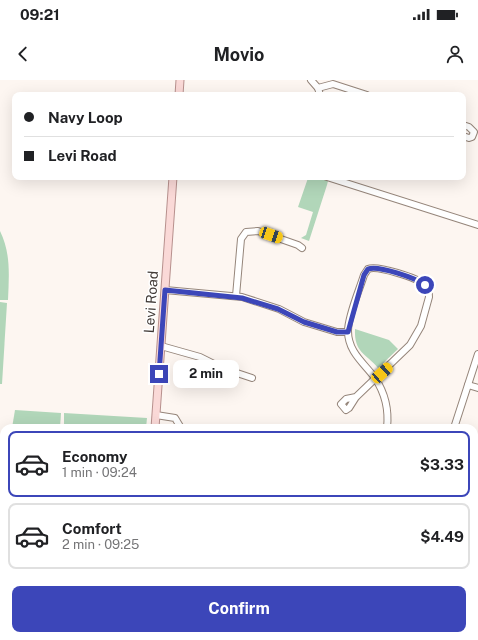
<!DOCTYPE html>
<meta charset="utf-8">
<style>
body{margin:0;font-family:"Public Sans",sans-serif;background:#f6f6f6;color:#202124;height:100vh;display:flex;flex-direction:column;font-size:15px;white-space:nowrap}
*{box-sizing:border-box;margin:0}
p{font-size:13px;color:#757577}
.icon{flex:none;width:22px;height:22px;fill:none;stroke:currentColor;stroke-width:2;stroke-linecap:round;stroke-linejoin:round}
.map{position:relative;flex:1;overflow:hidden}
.panel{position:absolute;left:0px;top:344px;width:478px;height:216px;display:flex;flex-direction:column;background:#fff;border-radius:12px 12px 0 0;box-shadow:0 4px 16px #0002}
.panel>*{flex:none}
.hud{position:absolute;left:12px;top:12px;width:454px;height:88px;border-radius:8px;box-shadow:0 4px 16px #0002;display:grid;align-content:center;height:88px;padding:0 12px;background:#fff}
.end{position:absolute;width:18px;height:18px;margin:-9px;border:5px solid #3c46b9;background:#fff;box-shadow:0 0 0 2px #fff}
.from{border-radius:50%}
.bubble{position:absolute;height:28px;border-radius:8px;background:#fff;box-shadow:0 4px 16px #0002;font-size:13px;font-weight:700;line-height:28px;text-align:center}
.car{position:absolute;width:12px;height:24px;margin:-12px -6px;border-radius:5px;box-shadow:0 0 3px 1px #0007;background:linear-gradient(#f5c518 24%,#345 0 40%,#f5c518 0 76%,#345 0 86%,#f5c518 0)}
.hud b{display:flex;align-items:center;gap:14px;height:38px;font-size:15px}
.hud b+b{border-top:1px solid #e0e0e0}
.hud i{width:10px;height:10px;background:#202124}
ul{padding:7px 0 0;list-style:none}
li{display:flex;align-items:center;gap:12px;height:66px;margin:0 8px 6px;padding:0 4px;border:2px solid #e0e0e0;border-radius:8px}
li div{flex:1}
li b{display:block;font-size:15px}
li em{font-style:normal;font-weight:700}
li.current{border-color:#3c46b9}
li>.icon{width:36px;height:36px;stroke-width:1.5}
.action{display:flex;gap:8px;margin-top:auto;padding:8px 12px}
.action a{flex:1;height:46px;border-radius:8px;background:#3c46b9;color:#fff;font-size:16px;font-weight:700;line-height:46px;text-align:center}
.status{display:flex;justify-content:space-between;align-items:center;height:28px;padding:0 20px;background:#fff;direction:ltr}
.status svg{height:11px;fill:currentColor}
header{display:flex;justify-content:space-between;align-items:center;height:52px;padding:0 12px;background:#fff;font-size:18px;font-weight:700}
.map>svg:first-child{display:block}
.green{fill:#b1d6b9}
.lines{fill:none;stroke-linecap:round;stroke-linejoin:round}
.minor-casing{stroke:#95857a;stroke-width:8}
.major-casing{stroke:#b7908d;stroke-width:9}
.minor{stroke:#fff;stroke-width:6}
.major{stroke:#fad9d7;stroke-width:7}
.route{stroke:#3c46b9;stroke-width:5}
.labels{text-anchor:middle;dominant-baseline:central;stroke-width:3;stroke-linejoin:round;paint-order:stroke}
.street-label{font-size:14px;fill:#403935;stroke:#fff}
</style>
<div class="status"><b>09:21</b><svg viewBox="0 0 49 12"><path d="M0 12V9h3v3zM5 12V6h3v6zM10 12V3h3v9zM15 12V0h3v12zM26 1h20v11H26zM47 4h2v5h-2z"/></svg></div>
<header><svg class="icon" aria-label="back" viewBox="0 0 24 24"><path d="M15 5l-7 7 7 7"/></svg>Movio<svg class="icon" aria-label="person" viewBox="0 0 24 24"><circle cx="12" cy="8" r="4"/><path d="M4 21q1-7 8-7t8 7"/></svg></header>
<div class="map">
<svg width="478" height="560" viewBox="0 0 478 560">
<rect width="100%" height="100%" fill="#fdf6f1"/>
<g class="green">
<path d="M323,97L328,101L327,105L309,161L301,158L306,155L313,132L298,127L308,98Z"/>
<path d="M0,151C11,173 9,196 8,220H0Z"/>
<path d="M0,222L7,223L2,304H0Z"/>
<path d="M355,249L389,260L398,269L378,288C366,273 354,273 355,249Z"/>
<path d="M15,330L61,333L60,348H12Z"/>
<path d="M64,333L147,338L146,348H64Z"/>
<path d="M4,372V410H0V373Z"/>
<path d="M0,418L4,419V556H132V560H0Z"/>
</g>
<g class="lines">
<g class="minor-casing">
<g id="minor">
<path d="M311,0L318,8L320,15"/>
<path d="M318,8L333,4L367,15"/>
<path d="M463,45L469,47L474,52L472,57L469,58L463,56"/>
<path d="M327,97L478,145"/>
<path d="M165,210L242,217L279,229L304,242L337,252H348"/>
<path d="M236,216L241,159L246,152L258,151L298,165L302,168"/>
<path d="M161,266L200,277L222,288L252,298"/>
<path d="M468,305L478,308"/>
<path d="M356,317L346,319L341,324L346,330L349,328L356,317L410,265L421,246L429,217C429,212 428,208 425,205C418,198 377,185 368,189L364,195C359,211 348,236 348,251C348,272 364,283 375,298C385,313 389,330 387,348"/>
<path d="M156,335L175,338L181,348"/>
<path d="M454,348L478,274"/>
<path d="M474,369L478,370"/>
<path d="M474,441L478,440"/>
<path d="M474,472L476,527L478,539"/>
<path d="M221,556L234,560"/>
<path d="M321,556L323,560"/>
<path d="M234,560L244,558L249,560"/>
<path d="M357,560L363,556"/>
<path d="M442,560L445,556"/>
</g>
</g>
<g class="major-casing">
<g id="major">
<path d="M179,15L180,0"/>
<path d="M155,348L173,97"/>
<path d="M140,560V556"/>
</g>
</g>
<use href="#minor" class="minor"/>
<use href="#major" class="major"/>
</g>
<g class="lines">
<path class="route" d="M159,294L165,210L242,218L278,229L304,242L337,252H348L364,195L368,189C378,185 416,198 425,205"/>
</g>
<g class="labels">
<g class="street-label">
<text transform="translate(151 222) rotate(-86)">Levi Road</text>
</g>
</g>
</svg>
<i class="end from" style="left:425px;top:205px"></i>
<i class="end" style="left:159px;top:294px"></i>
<div class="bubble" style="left:173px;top:280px;width:66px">2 min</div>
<i class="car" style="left:271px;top:155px;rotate:109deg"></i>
<i class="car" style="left:382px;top:293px;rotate:48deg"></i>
<div class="hud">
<b><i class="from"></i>Navy Loop</b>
<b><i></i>Levi Road</b>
</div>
<section class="panel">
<ul>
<li class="current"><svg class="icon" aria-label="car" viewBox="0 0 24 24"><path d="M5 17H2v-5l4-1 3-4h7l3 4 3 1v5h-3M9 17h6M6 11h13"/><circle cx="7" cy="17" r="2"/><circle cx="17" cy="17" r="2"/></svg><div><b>Economy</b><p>1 min · 09:24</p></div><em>$3.33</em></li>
<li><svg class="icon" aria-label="car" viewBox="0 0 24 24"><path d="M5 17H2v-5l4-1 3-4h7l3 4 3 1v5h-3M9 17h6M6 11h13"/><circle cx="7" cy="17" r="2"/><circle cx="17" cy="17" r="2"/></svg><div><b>Comfort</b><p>2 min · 09:25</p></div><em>$4.49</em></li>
</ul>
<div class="action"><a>Confirm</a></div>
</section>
</div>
